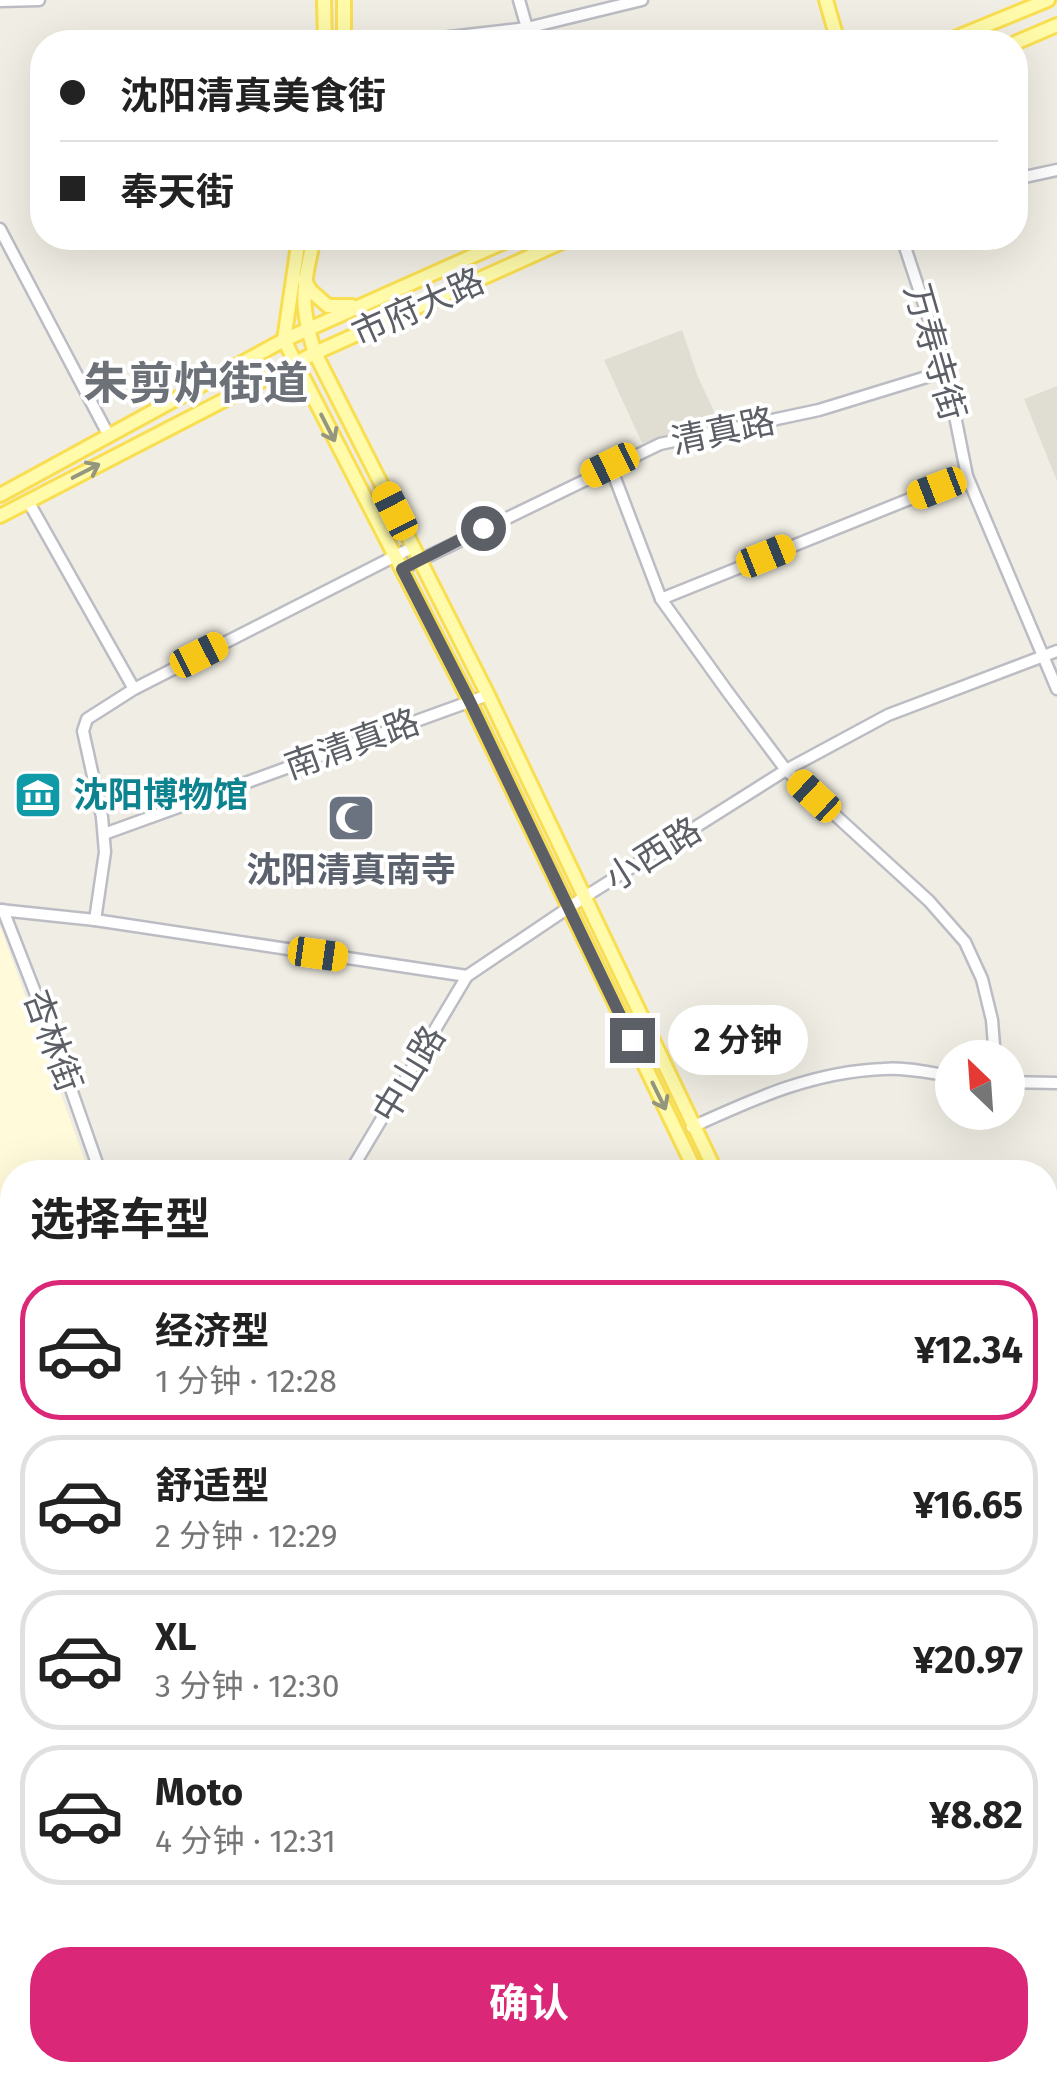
<!DOCTYPE html>
<html lang="zh">
<meta charset="utf-8">
<style>
body{margin:0;font-family:"Fira Sans","Noto Sans SC",sans-serif;background:#f2f2f2;color:#222;height:100vh;display:flex;flex-direction:column;font-size:38px;white-space:nowrap}
*{box-sizing:border-box;margin:0}
p{font-size:32px;color:#767676}
.icon{flex:none;width:55px;height:55px;fill:none;stroke:currentColor;stroke-width:2;stroke-linecap:round;stroke-linejoin:round}
.map{position:relative;flex:1;overflow:hidden}
.details{position:absolute;left:0px;top:1160px;width:1058px;height:922px;display:flex;flex-direction:column;background:#fff;border-radius:40px 40px 0 0;box-shadow:0 10px 40px #0002}
.details>*{flex:none}
.banner{position:absolute;left:30px;top:30px;width:998px;height:220px;border-radius:40px;box-shadow:0 10px 40px #0002;display:grid;align-content:center;height:220px;padding:0 30px;background:#fff}
.needle{width:65px;rotate:335deg}
.tools{position:absolute;left:935px;top:1040px;display:grid;gap:20px}
.tools a{display:grid;place-items:center;width:90px;height:90px;border-radius:50%;background:#fff;box-shadow:0 10px 40px #0002;font-size:50px}
.end{position:absolute;width:45px;height:45px;margin:-22px;border:12px solid #5c5f66;background:#fff;box-shadow:0 0 0 5px #fff}
.from{border-radius:50%}
.bubble{position:absolute;height:70px;border-radius:35px;background:#fff;box-shadow:0 10px 40px #0002;font-size:32px;font-weight:700;line-height:70px;text-align:center}
.car{position:absolute;width:30px;height:60px;margin:-30px -15px;border-radius:12px;box-shadow:0 0 8px 2px #0007;background:linear-gradient(#f5c518 24%,#345 0 40%,#f5c518 0 76%,#345 0 86%,#f5c518 0)}
.banner b{display:flex;align-items:center;gap:35px;height:95px;font-size:38px}
.banner b+b{border-top:2px solid #e0e0e0}
.banner i{width:25px;height:25px;background:#222}
ul{padding:0;list-style:none}
li{display:flex;align-items:center;gap:30px;height:140px;margin:0 20px 15px;padding:0 10px;border:5px solid #e0e0e0;border-radius:40px}
li div{flex:1}
li b{display:block;font-size:38px}
li em{font-style:normal;font-weight:700}
li.current{border-color:#db2777}
li>.icon{width:90px;height:90px;stroke-width:1.5}
h2{padding:0 30px;font-size:45px;line-height:120px}
.button{display:flex;gap:20px;margin-top:auto;padding:20px 30px}
.button a{flex:1;height:115px;border-radius:40px;background:#db2777;color:#fff;font-size:40px;font-weight:700;line-height:115px;text-align:center}
.map>svg:first-child{display:block}
.commercial{fill:#fffada}
.education{fill:#e0ded3}
.lines{fill:none;stroke-linecap:round;stroke-linejoin:round}
.minor-casing{stroke:#bcbdc4;stroke-width:15}
.major-casing{stroke:#fade52;stroke-width:18}
.minor{stroke:#fff;stroke-width:10}
.major{stroke:#fffbaa;stroke-width:12}
.oneway{stroke:#95967e}
.route{stroke:#5c5f66;stroke-width:12}
.labels{text-anchor:middle;dominant-baseline:central;stroke-width:8;stroke-linejoin:round;paint-order:stroke}
.street-label{font-size:35px;fill:#5c5f66;stroke:#fff}
.culture-label{font-size:35px;font-weight:bold;fill:#0d838f;stroke:#fff;text-anchor:start}
.worship-label{font-size:35px;font-weight:bold;fill:#5b616d;stroke:#fff}
.district-label{font-size:45px;font-weight:bold;fill:#6d7178;stroke:#fff}
</style>
<div class="map">
<svg width="1057" height="2081" viewBox="0 0 1057 2081">
<rect width="100%" height="100%" fill="#f0eee4"/>
<path class="commercial" d="M0,926L89,1172H12V1472L0,1478Z"/>
<g class="education">
<path d="M682,330L698,377L720,424L642,443L604,360Z"/>
<path d="M1057,386V481L1024,399Z"/>
</g>
<g class="lines">
<g class="minor-casing">
<g id="minor">
<path d="M519,0L527,28"/>
<path d="M0,1L39,0"/>
<path d="M406,42L527,28L642,0"/>
<path d="M1015,179L1057,170"/>
<path d="M0,229L109,436"/>
<path d="M902,238L946,371L967,476L1057,689"/>
<path d="M610,465L661,599L727,691L786,770L929,901L965,942L982,979L992,1020L995,1058"/>
<path d="M28,501L134,689"/>
<path d="M402,569L660,444L819,410L946,371"/>
<path d="M661,599L967,476"/>
<path d="M104,834L488,695"/>
<path d="M0,910L95,920L467,976L583,898L786,770L888,715L1057,651"/>
<path d="M3,910L56,1046L100,1172"/>
<path d="M95,920L105,852L102,817L83,731L87,719L134,689L413,547"/>
<path d="M1008,1082L1057,1083"/>
<path d="M692,1127C756,1098 812,1072 883,1069C906,1067 930,1073 952,1076"/>
<path d="M350,1172L467,976"/>
<path d="M1045,1276L1057,1270"/>
<path d="M0,1506L12,1498"/>
<path d="M1045,1517L1057,1512"/>
<path d="M0,1913L12,1908"/>
<path d="M183,2070L189,2081"/>
<path d="M260,2070L266,2081"/>
<path d="M464,2070L471,2081"/>
<path d="M639,2070L646,2081"/>
<path d="M228,2081L247,2070"/>
<path d="M438,2081L459,2070"/>
</g>
</g>
<g class="major-casing">
<g id="major">
<path d="M324,0L325,42"/>
<path d="M344,0V42"/>
<path d="M826,0L838,42"/>
<path d="M945,42L1048,0"/>
<path d="M1015,43L1057,25"/>
<path d="M299,238L284,340L470,702L696,1172"/>
<path d="M314,238C303,287 299,304 315,353L488,695L716,1172"/>
<path d="M304,280L311,291L328,306H352"/>
<path d="M0,495L284,340L513,238"/>
<path d="M0,516L315,353L571,238"/>
<path d="M1045,1731L1057,1751"/>
<path d="M1045,1767L1057,1787"/>
<path d="M1045,1825L1057,1811"/>
<path d="M0,1994L12,2016"/>
<path d="M0,2031L12,2052"/>
<path d="M1045,2050L1057,2045"/>
<path d="M23,2070L30,2081"/>
<path d="M43,2070L50,2081"/>
<path d="M821,2081L830,2070"/>
<path d="M978,2081L1002,2070"/>
<path d="M1018,2081L1042,2070"/>
</g>
</g>
<use href="#minor" class="minor"/>
<use href="#major" class="major"/>
</g>
<defs><path id="oneway-shaft" d="M-6 0H5M1.5-3L5.5 0L1.5 3" fill="none" stroke-width="1.6" stroke-linecap="round" stroke-linejoin="round" transform="scale(2.5)"/></defs>
<g class="oneway">
<use href="#oneway-shaft" transform="translate(328 428) rotate(63)"/>
<use href="#oneway-shaft" transform="translate(86 471) rotate(-27)"/>
<use href="#oneway-shaft" transform="translate(659 1096) rotate(64)"/>
</g>
<g class="lines">
<path class="route" d="M483,528L402,569L470,702L632,1040"/>
</g>
<defs>
<g id="museum-square" transform="scale(2.5)"><rect x="-9" y="-9" width="18" height="18" rx="4" fill="#0f9aa8" stroke="#fff"/><path d="M0-6L6-3V-2H-6V-3ZM-5-1h2V3h-2ZM-1-1h2V3h-2ZM3-1h2V3H3ZM-6 4H6V6H-6Z" fill="#fff"/></g>
<g id="mosque-square" transform="scale(2.5)"><rect x="-9" y="-9" width="18" height="18" rx="4" fill="#6b7280" stroke="#fff"/><path d="M3.5-4.9A6 6 0 1 0 3.5 4.9A5 5 0 1 1 3.5-4.9Z" fill="#fff"/></g>
</defs>
<g fill-rule="evenodd">
<use href="#museum-square" x="38" y="795"/>
<use href="#mosque-square" x="351" y="818"/>
</g>
<g class="labels">
<g class="street-label">
<text transform="translate(418 307) rotate(-24)">市府大路</text>
<text transform="translate(935 352) rotate(74)">万寿寺街</text>
<text transform="translate(723 431) rotate(-12)">清真路</text>
<text transform="translate(352 744) rotate(-20)">南清真路</text>
<text transform="translate(653 854) rotate(-32)">小西路</text>
<text transform="translate(53 1041) rotate(70)">杏林街</text>
<text transform="translate(409 1074) rotate(-59)">中山路</text>
</g>
<g class="culture-label">
<text x="73" y="795">沈阳博物馆</text>
</g>
<g class="worship-label">
<text x="351" y="870">沈阳清真南寺</text>
</g>
<g class="district-label">
<text x="196" y="384">朱剪炉街道</text>
</g>
</g>
</svg>
<div class="tools">
<a><svg class="needle" viewBox="-14 -14 28 28"><path d="M0-13l5 13h-10z" fill="#e53935"/><path d="M0 13l5-13h-10z" fill="#767676"/></svg></a>
</div>
<i class="end from" style="left:483px;top:528px"></i>
<i class="end" style="left:632px;top:1040px"></i>
<div class="bubble" style="left:668px;top:1005px;width:140px">2 分钟</div>
<i class="car" style="left:610px;top:465px;rotate:244deg"></i>
<i class="car" style="left:937px;top:488px;rotate:249deg"></i>
<i class="car" style="left:395px;top:511px;rotate:333deg"></i>
<i class="car" style="left:766px;top:556px;rotate:68deg"></i>
<i class="car" style="left:199px;top:655px;rotate:63deg"></i>
<i class="car" style="left:814px;top:796px;rotate:313deg"></i>
<i class="car" style="left:318px;top:954px;rotate:98deg"></i>
<div class="banner">
<b><i class="from"></i>沈阳清真美食街</b>
<b><i></i>奉天街</b>
</div>
<section class="details">
<h2>选择车型</h2>
<ul>
<li class="current"><svg class="icon" aria-label="car" viewBox="0 0 24 24"><path d="M5 17H2v-5l4-1 3-4h7l3 4 3 1v5h-3M9 17h6M6 11h13"/><circle cx="7" cy="17" r="2"/><circle cx="17" cy="17" r="2"/></svg><div><b>经济型</b><p>1 分钟 · 12:28</p></div><em>¥12.34</em></li>
<li><svg class="icon" aria-label="car" viewBox="0 0 24 24"><path d="M5 17H2v-5l4-1 3-4h7l3 4 3 1v5h-3M9 17h6M6 11h13"/><circle cx="7" cy="17" r="2"/><circle cx="17" cy="17" r="2"/></svg><div><b>舒适型</b><p>2 分钟 · 12:29</p></div><em>¥16.65</em></li>
<li><svg class="icon" aria-label="car" viewBox="0 0 24 24"><path d="M5 17H2v-5l4-1 3-4h7l3 4 3 1v5h-3M9 17h6M6 11h13"/><circle cx="7" cy="17" r="2"/><circle cx="17" cy="17" r="2"/></svg><div><b>XL</b><p>3 分钟 · 12:30</p></div><em>¥20.97</em></li>
<li><svg class="icon" aria-label="car" viewBox="0 0 24 24"><path d="M5 17H2v-5l4-1 3-4h7l3 4 3 1v5h-3M9 17h6M6 11h13"/><circle cx="7" cy="17" r="2"/><circle cx="17" cy="17" r="2"/></svg><div><b>Moto</b><p>4 分钟 · 12:31</p></div><em>¥8.82</em></li>
</ul>
<div class="button"><a>确认</a></div>
</section>
</div>
